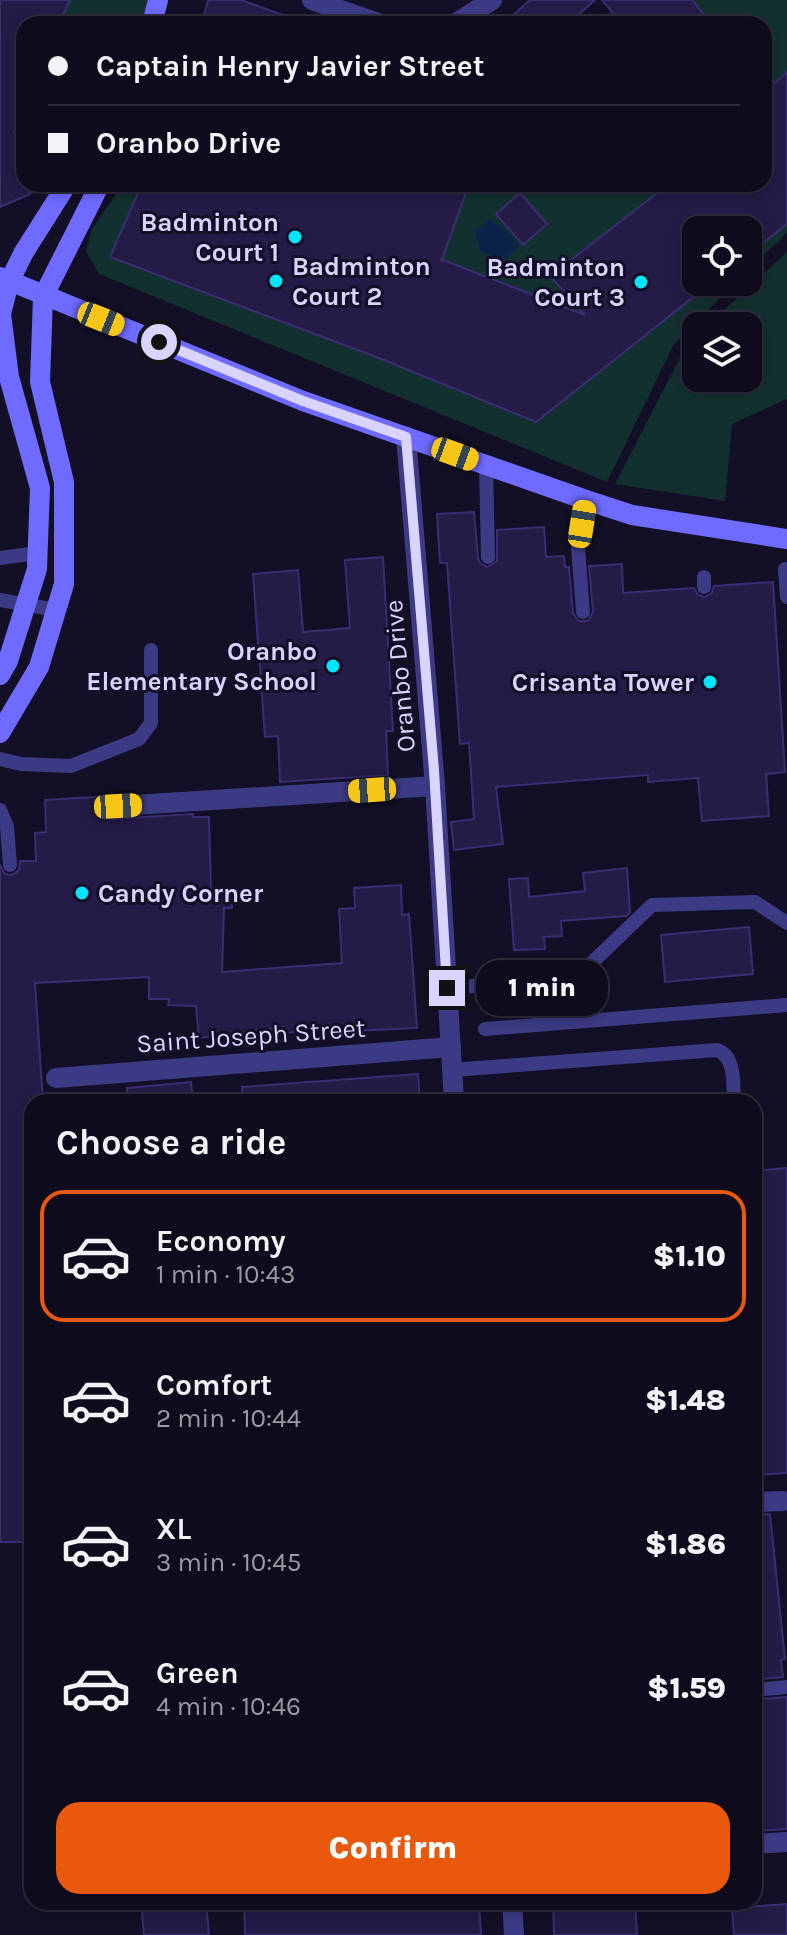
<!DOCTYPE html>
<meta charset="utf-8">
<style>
body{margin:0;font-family:Karla,sans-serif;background:#1c1929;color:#f1f3f6;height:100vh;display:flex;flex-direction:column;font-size:30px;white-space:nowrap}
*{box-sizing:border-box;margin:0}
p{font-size:26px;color:#9b9ba3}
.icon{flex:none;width:44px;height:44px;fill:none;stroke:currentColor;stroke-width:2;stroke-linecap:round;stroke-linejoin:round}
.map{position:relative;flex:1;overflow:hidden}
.drawer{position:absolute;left:24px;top:1094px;width:738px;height:816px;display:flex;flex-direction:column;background:#0e0b1c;border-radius:24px;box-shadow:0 4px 12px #0003,0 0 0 2px #2e2b3b}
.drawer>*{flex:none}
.guide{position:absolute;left:16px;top:16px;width:756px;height:176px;border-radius:24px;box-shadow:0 4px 12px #0003,0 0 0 2px #2e2b3b;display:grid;align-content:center;height:176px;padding:0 32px;background:#0e0b1c}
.tools{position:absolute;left:682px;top:216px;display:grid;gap:16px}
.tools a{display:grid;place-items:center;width:80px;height:80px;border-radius:16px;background:#0e0b1c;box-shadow:0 4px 12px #0003,0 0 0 2px #2e2b3b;font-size:40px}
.end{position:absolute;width:36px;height:36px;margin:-18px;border:10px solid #d9d4ff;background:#111;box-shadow:0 0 0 4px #111}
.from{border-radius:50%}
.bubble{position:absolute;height:56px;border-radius:24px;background:#0e0b1c;box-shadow:0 4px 12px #0003,0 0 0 2px #2e2b3b;font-size:26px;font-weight:800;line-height:56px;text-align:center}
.car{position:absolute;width:24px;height:48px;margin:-24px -12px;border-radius:10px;box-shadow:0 0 6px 2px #0007;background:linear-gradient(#f5c518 24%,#345 0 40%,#f5c518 0 76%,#345 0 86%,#f5c518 0)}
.guide b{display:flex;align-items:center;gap:28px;height:76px;font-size:30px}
.guide b+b{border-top:2px solid #2e2b3b}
.guide i{width:20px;height:20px;background:#f1f3f6}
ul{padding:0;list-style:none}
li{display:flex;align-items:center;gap:24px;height:132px;margin:0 16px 12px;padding:0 16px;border:4px solid transparent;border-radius:24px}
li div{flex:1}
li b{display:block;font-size:30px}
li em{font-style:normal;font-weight:800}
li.active{border-color:#ea580c}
li>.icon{width:72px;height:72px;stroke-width:1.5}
h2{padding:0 32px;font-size:36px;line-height:96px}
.cta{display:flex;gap:16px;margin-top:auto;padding:16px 32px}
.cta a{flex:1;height:92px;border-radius:24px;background:#ea580c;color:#fff;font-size:32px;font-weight:800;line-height:92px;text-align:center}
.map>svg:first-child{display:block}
.green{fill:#12302f}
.water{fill:#0c2248}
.building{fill:#241b47;stroke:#3b2d73;stroke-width:2}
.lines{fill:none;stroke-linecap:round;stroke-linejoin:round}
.lane{stroke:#3d3a85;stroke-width:14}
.street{stroke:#3d3a85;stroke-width:20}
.secondary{stroke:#6f6bff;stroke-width:20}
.route{stroke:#d9d4ff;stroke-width:10}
.poi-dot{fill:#00e5ff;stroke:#130f26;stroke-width:3}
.labels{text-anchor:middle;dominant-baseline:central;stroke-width:6;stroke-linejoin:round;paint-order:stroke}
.poi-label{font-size:26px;font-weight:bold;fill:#d9d4ff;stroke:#130f26;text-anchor:end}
.street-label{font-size:26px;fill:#d9d4ff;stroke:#130f26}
</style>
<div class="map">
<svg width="787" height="1935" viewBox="0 0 787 1935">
<rect width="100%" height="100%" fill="#130f26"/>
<g class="green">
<path d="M0,0H149L140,24H24V184H57L0,208Z"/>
<path d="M624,0H787V233L748,270V230H696V282H736L673,346L607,482L99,274L86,251L92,229L123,184H764V24H595Z"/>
<path d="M787,252V399L732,424L725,501L615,484L685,348L696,337V378H748V326H707Z"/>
</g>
<path class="water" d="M488,220L504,228L519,246L505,260L481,252L475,232Z"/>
<g class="building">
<path d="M0,0H70L59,24H24V105L14,131L24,160V184L30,194L0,207Z"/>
<path d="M208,0H241L300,21L299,24H220L203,19Z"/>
<path d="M530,0H595L568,24H503Z"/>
<path d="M602,0H692L711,24H622Z"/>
<path d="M787,72V224L748,255V230H696V295L536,422L379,358L110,257L142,184H469L441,262L443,260L585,315L550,276L669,184H764V93Z"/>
<path d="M520,193L547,224L523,245L496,214Z"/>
<path d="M474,512L478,558L480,563L487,567L497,561V530L544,527L546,557L564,556L565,567H569L573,613L579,621H588L593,612L589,566L622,564L623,593L694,588L698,595L705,597L712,593L714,586L773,582L785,772L766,774L769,816L702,821L698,778L648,782V775L496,787L503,844L454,850L451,822L474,819L469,743L460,744L447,563H440L437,514Z"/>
<path d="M383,557L393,731H386L388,775L280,782L278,736L265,737L253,574L298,570L303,632L350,628L345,560Z"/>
<path d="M109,796L105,806L110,819L193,814V817H209L211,889L232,888V908H224L222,972L342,963L339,909L355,908L354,888L401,885L402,915L409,914L417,1028L329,1032V1029L285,1033L284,1027L199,1038L196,1006L168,1005L169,999H149V977L35,983L43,1102H32V1542H0V865L5,874L12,875L19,870L20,861H36L35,833L46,832L45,800Z"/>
<path d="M627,868L630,912L626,916L561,921L562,936L544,937L545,949L514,950L509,879L528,878L529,897L585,891L583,873Z"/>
<path d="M749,927L753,974L665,982L661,935Z"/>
<path d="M418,1074L420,1102H243L242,1087Z"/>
<path d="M191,1082L193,1102H127V1088Z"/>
<path d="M787,1168V1473L754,1475V1345H760L754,1263V1171Z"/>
<path d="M770,1514L785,1659L781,1660L783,1677L761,1679L759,1662L754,1663V1515Z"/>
<path d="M787,1697V1829L754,1831V1703L763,1702V1699Z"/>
<path d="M141,1902H206L209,1935H144Z"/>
<path d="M244,1902H373V1907L479,1902L481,1935H245Z"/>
<path d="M553,1902H635L637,1935H554Z"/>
<path d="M787,1904V1935H734L732,1908Z"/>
</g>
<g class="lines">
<g class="lane">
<path d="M486,465L488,557"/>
<path d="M0,558L37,553"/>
<path d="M785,569L787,597"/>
<path d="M704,577V587"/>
<path d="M0,600L56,610"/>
<path d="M583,612L578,548L586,500"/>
<path d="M0,759L21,764L71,766L139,739L151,723V650"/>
<path d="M0,810L7,827L10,865"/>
<path d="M447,988L576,978L652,905L755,902L787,923"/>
<path d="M485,1029L787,1005"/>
<path d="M452,1070L717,1050C736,1056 733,1085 734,1102"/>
<path d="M754,1690L787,1687"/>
</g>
<g class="street">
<path d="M312,0L381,24"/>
<path d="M455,24L492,0"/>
<path d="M406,437L435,786L454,1102"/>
<path d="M118,806L435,786"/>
<path d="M56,1078L451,1047"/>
<path d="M754,1502L783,1501"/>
<path d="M754,1844L787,1842"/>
<path d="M512,1902L514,1935"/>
</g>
<g class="secondary">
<path d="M152,24L158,0"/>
<path d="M0,277L303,401L586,500L632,515L787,539"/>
<path d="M0,675L8,661L37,569L40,488L9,377L1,314L9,282L24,252L67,184"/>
<path d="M0,733L39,667L64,584V482L40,382L43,297L100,184"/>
</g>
</g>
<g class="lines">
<path class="route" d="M159,342L303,401L406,437L434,770L447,988"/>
</g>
<g class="poi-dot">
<circle cx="295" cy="237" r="8"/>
<circle cx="276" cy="281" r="8"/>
<circle cx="641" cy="282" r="8"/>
<circle cx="333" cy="666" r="8"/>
<circle cx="710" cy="682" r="8"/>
<circle cx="82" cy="893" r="8"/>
</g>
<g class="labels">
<g class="poi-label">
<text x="279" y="222">Badminton<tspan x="279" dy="30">Court 1</tspan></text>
<text x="292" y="266" text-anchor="start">Badminton<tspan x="292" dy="30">Court 2</tspan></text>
<text x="625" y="267">Badminton<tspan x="625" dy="30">Court 3</tspan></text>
<text x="317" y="651">Oranbo<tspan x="317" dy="30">Elementary School</tspan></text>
<text x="694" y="682">Crisanta Tower</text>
<text x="98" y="893" text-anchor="start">Candy Corner</text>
</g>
<g class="street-label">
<text transform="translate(400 676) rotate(-95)">Oranbo Drive</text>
<text transform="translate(251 1036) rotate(-4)">Saint Joseph Street</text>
</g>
</g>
</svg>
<div class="tools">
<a><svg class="icon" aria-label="locate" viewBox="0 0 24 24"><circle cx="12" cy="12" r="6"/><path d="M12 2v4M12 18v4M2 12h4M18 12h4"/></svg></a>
<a><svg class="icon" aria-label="layers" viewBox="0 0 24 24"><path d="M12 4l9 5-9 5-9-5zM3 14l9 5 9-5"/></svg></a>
</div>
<i class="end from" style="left:159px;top:342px"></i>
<i class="end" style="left:447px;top:988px"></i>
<div class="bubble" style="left:476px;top:960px;width:132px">1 min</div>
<i class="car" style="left:101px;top:319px;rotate:112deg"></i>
<i class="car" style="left:455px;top:454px;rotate:110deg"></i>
<i class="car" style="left:582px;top:524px;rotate:9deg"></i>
<i class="car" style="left:372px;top:790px;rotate:266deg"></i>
<i class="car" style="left:118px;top:806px;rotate:87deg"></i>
<div class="guide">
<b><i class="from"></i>Captain Henry Javier Street</b>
<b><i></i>Oranbo Drive</b>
</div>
<section class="drawer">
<h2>Choose a ride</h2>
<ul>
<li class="active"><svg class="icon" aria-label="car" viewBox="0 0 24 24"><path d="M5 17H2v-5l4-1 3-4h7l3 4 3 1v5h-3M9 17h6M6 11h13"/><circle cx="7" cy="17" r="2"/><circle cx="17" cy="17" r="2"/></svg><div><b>Economy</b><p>1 min · 10:43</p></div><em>$1.10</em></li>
<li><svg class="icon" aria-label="car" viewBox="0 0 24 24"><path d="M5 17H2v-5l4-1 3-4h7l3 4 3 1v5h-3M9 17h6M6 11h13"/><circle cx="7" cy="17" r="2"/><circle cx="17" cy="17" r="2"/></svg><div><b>Comfort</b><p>2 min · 10:44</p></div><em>$1.48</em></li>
<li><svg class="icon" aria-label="car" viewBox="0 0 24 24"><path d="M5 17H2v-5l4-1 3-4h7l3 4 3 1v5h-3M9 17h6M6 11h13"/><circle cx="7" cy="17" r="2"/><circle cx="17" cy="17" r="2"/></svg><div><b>XL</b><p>3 min · 10:45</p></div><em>$1.86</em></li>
<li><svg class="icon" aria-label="car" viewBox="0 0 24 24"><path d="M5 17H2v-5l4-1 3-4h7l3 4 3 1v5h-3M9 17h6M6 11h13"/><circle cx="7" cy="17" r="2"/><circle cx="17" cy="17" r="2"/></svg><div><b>Green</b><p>4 min · 10:46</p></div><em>$1.59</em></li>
</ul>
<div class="cta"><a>Confirm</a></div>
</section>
</div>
